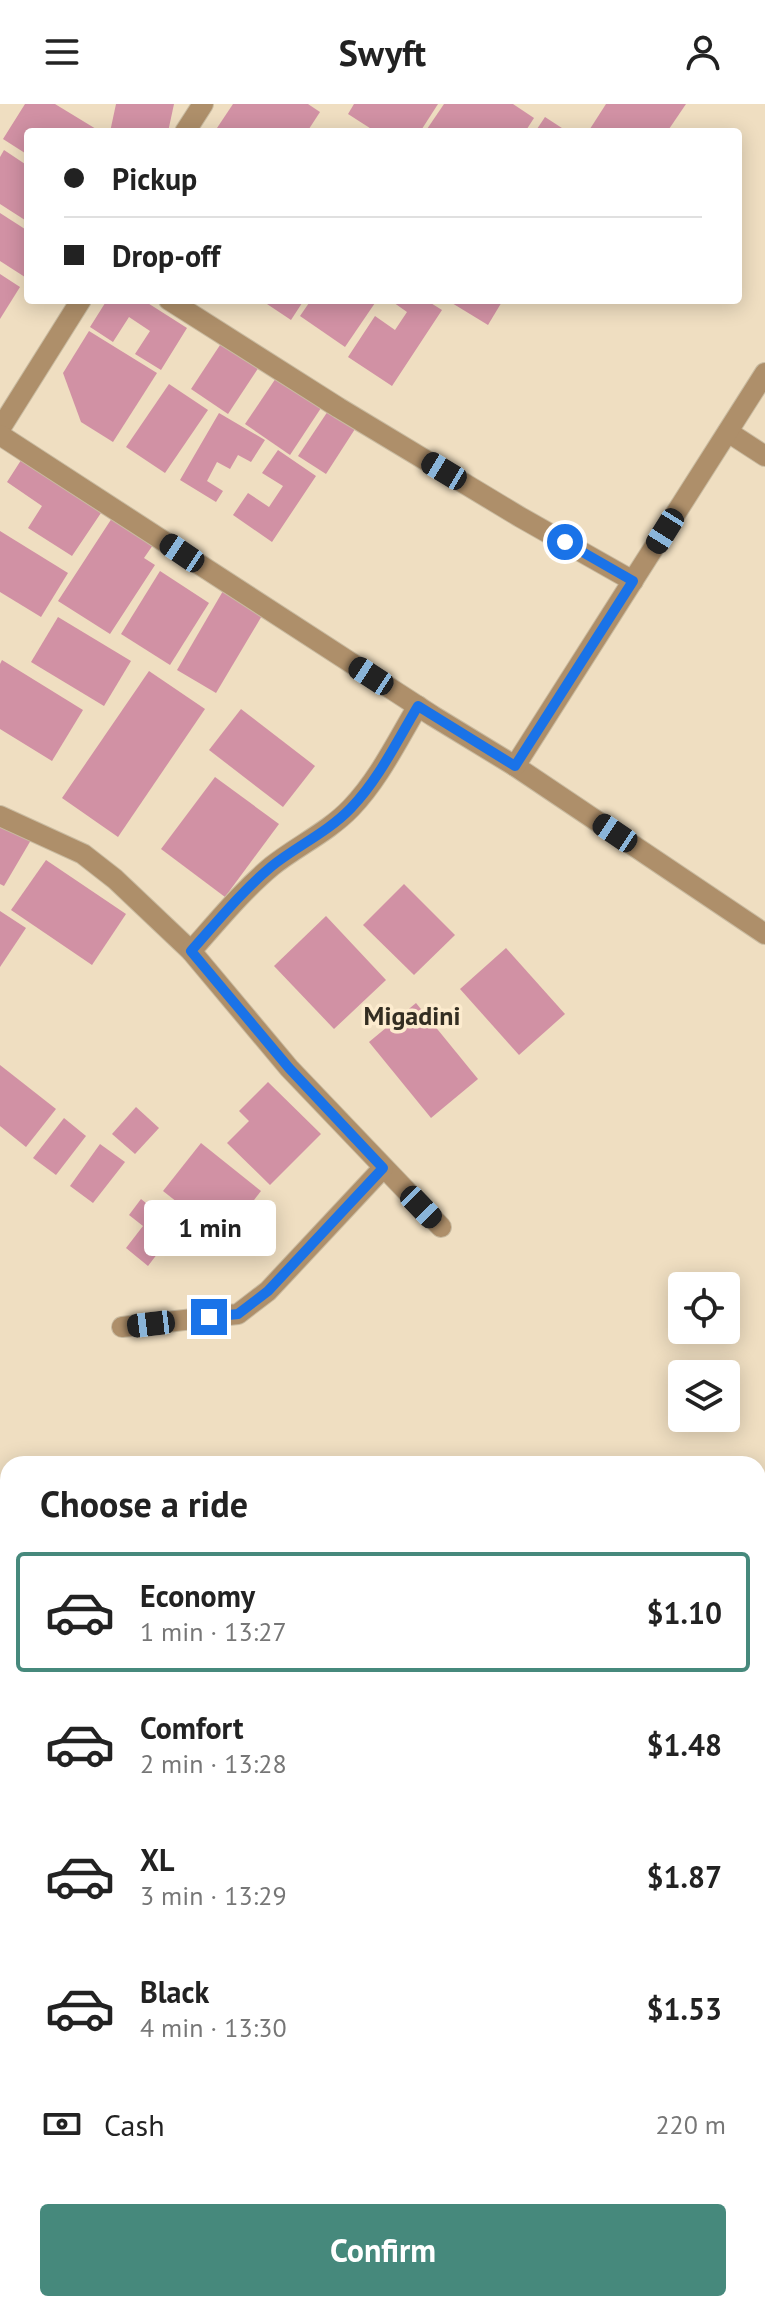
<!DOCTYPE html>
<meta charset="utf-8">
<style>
body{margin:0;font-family:"PT Sans",sans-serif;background:#f2f2f2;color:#222;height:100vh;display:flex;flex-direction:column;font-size:30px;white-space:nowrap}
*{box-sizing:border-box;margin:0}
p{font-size:26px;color:#767676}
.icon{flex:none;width:44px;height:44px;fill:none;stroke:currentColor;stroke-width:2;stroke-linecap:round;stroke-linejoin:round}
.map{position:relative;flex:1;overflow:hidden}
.details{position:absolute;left:0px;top:1352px;width:766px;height:856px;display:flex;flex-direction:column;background:#fff;border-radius:24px 24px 0 0;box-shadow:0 4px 20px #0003}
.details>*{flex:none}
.guide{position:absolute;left:24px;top:24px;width:718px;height:176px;border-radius:8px;box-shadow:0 4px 20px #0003;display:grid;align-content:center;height:176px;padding:0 40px;background:#fff}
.fabs{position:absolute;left:668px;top:1168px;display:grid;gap:16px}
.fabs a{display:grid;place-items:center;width:72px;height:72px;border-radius:8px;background:#fff;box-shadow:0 4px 20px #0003;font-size:40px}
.end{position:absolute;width:36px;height:36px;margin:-18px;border:10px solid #1a73e8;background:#fff;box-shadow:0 0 0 4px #fff}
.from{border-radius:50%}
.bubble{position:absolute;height:56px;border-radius:8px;background:#fff;box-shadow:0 4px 20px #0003;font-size:26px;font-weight:700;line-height:56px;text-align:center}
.car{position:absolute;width:24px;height:48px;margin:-24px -12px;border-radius:10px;box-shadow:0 0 6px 2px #0007;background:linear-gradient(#222 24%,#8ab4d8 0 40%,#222 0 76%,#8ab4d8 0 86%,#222 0)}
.guide b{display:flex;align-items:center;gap:28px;height:76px;font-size:30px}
.guide b+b{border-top:2px solid #e0e0e0}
.guide i{width:20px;height:20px;background:#222}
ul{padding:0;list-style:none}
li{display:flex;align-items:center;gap:24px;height:120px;margin:0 16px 12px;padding:0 24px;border:4px solid transparent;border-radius:8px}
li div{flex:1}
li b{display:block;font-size:30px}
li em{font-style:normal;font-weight:700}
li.current{border-color:#46897c}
li>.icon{width:72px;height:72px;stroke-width:1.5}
h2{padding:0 40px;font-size:36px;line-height:96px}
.pay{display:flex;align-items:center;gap:20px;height:88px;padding:0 40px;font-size:30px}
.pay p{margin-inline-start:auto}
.action{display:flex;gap:16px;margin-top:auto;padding:16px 40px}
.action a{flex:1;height:92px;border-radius:8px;background:#46897c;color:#fff;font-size:32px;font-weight:700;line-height:92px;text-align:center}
header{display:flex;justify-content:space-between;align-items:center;height:104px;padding:0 40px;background:#fff;font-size:36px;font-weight:700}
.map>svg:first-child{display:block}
.education{fill:#e5d3c3}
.building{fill:#d191a4}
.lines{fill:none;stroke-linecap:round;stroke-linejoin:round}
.minor-casing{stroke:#c9bba1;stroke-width:22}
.minor{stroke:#ae8f6a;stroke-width:20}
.route{stroke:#1a73e8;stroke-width:10}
.labels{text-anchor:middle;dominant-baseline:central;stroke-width:7;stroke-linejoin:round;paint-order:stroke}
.quarter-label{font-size:26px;font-weight:bold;fill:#332d21;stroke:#fcebce}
</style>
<header><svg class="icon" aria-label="menu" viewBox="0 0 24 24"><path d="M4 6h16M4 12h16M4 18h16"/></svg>Swyft<svg class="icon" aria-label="person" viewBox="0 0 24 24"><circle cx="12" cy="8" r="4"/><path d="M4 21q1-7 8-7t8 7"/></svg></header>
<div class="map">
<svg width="765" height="2208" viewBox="0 0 765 2208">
<rect width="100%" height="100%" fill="#efdec1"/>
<path class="education" d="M64,2200H257L266,2208H65Z"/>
<g class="building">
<path d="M25,0H55L101,28H28V51L3,35Z"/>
<path d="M116,0H174L168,28H110Z"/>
<path d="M233,0H308L320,8L307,28H224L217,24Z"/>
<path d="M354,0H438L420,28H376L348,10Z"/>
<path d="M444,0H513L534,14L525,28H425Z"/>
<path d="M606,0H686L667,28H588Z"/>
<path d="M545,13L568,28H535Z"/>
<path d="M4,46L28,62V118L0,100V53Z"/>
<path d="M0,109L28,127V175L0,157Z"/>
<path d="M0,170L20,183L0,215Z"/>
<path d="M107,196H143L187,224L161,266L135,250L150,227L129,213L113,238L90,223Z"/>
<path d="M261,196H304L291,216Z"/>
<path d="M311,196H377L345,243L300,212Z"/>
<path d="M390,196H426L442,206L392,282L348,253L375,212L395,226L407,208Z"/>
<path d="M447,196H503L488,221Z"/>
<path d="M89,227L157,269L113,338L81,318L63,269Z"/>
<path d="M222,238L259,263L228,310L191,285Z"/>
<path d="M278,271L323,301L290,351L245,320Z"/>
<path d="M169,280L208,306L165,369L126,343Z"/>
<path d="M328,307L355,325L326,370L298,352Z"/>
<path d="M219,309L265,336L251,358L238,351L230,365L217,358L207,377L223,387L216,398L180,376Z"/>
<path d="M278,346L316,372L272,438L233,411L248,389L269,403L283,382L262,369Z"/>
<path d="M25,350L105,403L72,452L28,424L42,402L7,378Z"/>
<path d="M114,411L155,438L144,454L155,461L110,530L58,497Z"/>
<path d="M0,427L68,469L41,513L0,488Z"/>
<path d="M160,467L209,499L170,561L121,530Z"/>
<path d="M223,487L263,510L216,589L177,566Z"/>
<path d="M58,513L131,557L104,602L31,558Z"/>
<path d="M2,556L83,606L52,657L0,625V560Z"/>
<path d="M149,567L205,605L118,733L62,694Z"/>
<path d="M241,605L315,662L283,703L209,646Z"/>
<path d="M215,673L279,720L225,793L161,745Z"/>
<path d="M0,718L31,736L4,782L0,780Z"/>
<path d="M46,756L126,810L92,861L11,806Z"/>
<path d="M404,780L455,831L414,871L363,821Z"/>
<path d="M0,807L26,824L0,863Z"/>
<path d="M326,812L386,876L334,925L274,862Z"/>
<path d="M506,844L565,910L519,951L460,885Z"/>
<path d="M416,899L478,975L431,1014L369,938Z"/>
<path d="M0,961L56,1005L26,1043L0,1022Z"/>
<path d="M268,978L321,1030L270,1081L227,1039L249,1017L239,1007Z"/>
<path d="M136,1003L159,1024L135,1050L112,1030Z"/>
<path d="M64,1014L86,1032L56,1071L33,1054Z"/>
<path d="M201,1039L261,1087L224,1135L163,1087Z"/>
<path d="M100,1040L125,1058L93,1099L70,1082Z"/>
<path d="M141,1095L177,1124L148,1162L126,1144L143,1122L129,1111Z"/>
<path d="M765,1370V1474L758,1469V1381Z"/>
</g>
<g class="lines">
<g class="minor-casing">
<g id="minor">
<path d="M185,28L203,0"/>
<path d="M169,196L339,304L520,413L633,477"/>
<path d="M0,325L81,196"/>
<path d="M728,328L765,352"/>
<path d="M0,331L433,612L515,662L765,830"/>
<path d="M515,662L765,269"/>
<path d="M0,712L83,750L115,775L191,847L289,964L441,1123"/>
<path d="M191,847C217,818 242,787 272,762C297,742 328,728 351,704C379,675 397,637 418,602"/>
<path d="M122,1223L238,1210L268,1187L383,1064"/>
<path d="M758,1530L765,1527"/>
<path d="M0,1955L8,1940"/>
<path d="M393,2200L402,2208"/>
<path d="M0,2205V2208"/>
</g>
</g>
<use href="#minor" class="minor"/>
</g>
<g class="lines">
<path class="route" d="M209,1213L238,1210L268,1187L383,1064L289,964L191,847C217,818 242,787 272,762C297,742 328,728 351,704C379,675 397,637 418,602L515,662L633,477L565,438"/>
</g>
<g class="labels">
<g class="quarter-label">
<text x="412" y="911">Migadini</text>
</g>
</g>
</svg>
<div class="fabs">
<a><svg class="icon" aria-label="locate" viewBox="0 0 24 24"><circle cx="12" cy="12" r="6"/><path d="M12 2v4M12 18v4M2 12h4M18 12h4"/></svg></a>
<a><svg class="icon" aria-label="layers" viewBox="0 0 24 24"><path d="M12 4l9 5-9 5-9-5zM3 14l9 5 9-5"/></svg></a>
</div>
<i class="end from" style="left:565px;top:438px"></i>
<i class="end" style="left:209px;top:1213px"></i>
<div class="bubble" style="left:144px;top:1096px;width:132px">1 min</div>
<i class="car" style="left:444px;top:367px;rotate:301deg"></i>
<i class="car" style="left:665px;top:427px;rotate:212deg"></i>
<i class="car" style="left:182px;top:449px;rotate:304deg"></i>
<i class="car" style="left:371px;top:572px;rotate:303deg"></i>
<i class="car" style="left:615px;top:729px;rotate:304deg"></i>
<i class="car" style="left:421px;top:1103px;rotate:136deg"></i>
<i class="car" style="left:151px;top:1220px;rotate:263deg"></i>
<div class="guide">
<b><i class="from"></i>Pickup</b>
<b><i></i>Drop-off</b>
</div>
<section class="details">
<h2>Choose a ride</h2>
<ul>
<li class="current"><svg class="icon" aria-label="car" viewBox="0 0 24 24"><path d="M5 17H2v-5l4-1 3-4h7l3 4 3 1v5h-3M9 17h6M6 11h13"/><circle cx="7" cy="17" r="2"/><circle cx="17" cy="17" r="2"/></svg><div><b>Economy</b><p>1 min · 13:27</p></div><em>$1.10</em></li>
<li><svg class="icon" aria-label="car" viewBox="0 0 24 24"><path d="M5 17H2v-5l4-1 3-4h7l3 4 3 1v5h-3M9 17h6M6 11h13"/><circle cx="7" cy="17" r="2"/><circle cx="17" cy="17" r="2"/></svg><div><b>Comfort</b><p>2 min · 13:28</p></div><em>$1.48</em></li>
<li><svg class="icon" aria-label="car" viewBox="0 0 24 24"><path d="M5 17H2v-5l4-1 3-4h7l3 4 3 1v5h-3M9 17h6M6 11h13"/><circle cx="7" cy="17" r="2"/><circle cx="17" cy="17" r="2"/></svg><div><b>XL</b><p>3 min · 13:29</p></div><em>$1.87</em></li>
<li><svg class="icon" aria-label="car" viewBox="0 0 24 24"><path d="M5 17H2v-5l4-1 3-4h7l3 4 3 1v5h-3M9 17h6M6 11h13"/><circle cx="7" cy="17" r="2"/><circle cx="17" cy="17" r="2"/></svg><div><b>Black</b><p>4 min · 13:30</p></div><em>$1.53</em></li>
</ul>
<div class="pay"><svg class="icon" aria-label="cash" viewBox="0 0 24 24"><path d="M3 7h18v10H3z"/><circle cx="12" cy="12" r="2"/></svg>Cash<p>220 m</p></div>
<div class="action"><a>Confirm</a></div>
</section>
</div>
